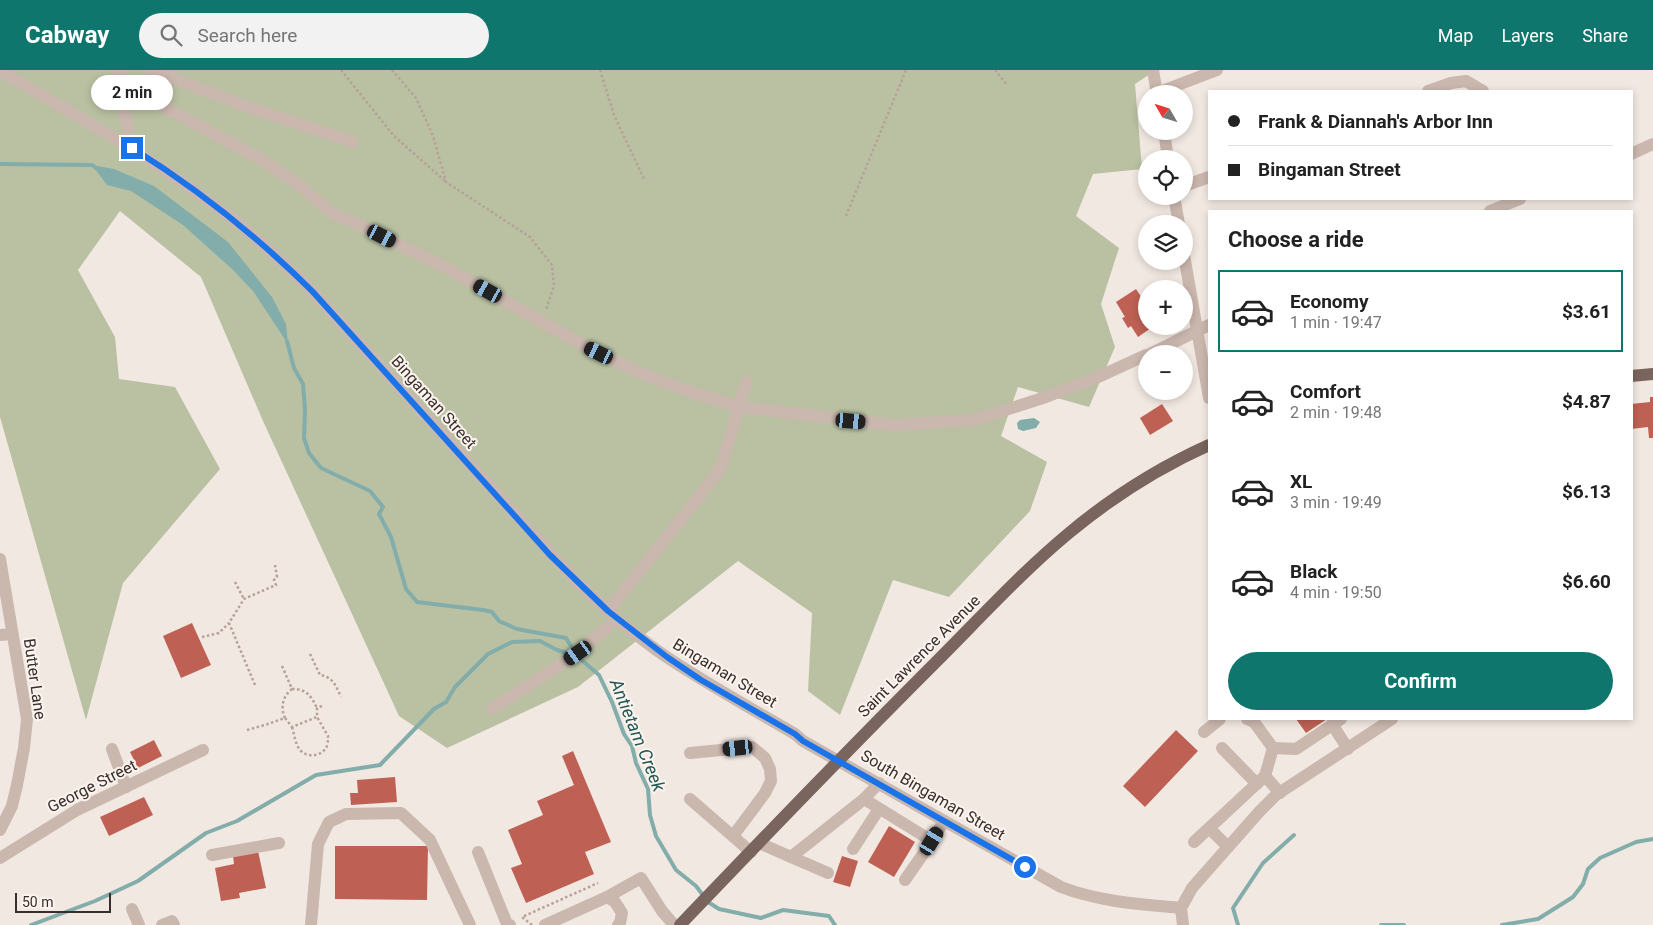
<!DOCTYPE html>
<meta charset="utf-8">
<style>
body{margin:0;font-family:Roboto,sans-serif;background:#f2f2f2;color:#222;height:100vh;display:flex;flex-direction:column;font-size:19px;white-space:nowrap}
*{box-sizing:border-box;margin:0}
p{font-size:16px;color:#767676}
.icon{flex:none;width:28px;height:28px;fill:none;stroke:currentColor;stroke-width:2;stroke-linecap:round;stroke-linejoin:round}
.map{position:relative;flex:1;overflow:hidden}
.details{position:absolute;left:1208px;top:140px;width:425px;height:510px;display:flex;flex-direction:column;background:#fff;border-radius:0px;box-shadow:0 2px 8px #0003}
.details>*{flex:none}
.guide{position:absolute;left:1208px;top:20px;width:425px;height:110px;border-radius:0px;box-shadow:0 2px 8px #0003;display:grid;align-content:center;height:110px;padding:0 20px;background:#fff}
.needle{width:32px;rotate:309deg}
.fabs{position:absolute;left:1138px;top:15px;display:grid;gap:10px}
.fabs a{display:grid;place-items:center;width:55px;height:55px;border-radius:50%;background:#fff;box-shadow:0 2px 8px #0003;font-size:25px}
.scale{position:absolute;left:15px;bottom:12px;width:96px;box-sizing:border-box;padding-left:5px;border:2px solid #392e2c;border-top:0;font-size:14px;line-height:18px;white-space:nowrap;color:#392e2c;-webkit-text-stroke:4px #faf3ee;paint-order:stroke}
.end{position:absolute;width:22px;height:22px;margin:-11px;border:6px solid #1a73e8;background:#fff;box-shadow:0 0 0 2px #fff}
.from{border-radius:50%}
.bubble{position:absolute;height:35px;border-radius:18px;background:#fff;box-shadow:0 2px 8px #0003;font-size:16px;font-weight:700;line-height:35px;text-align:center}
.car{position:absolute;width:15px;height:30px;margin:-15px -8px;border-radius:6px;box-shadow:0 0 4px 1px #0007;background:linear-gradient(#222 24%,#8ab4d8 0 40%,#222 0 76%,#8ab4d8 0 86%,#222 0)}
.guide b{display:flex;align-items:center;gap:18px;height:48px;font-size:19px}
.guide b+b{border-top:1px solid #e0e0e0}
.guide i{width:12px;height:12px;background:#222}
ul{padding:0;list-style:none}
li{display:flex;align-items:center;gap:15px;height:82px;margin:0 10px 8px;padding:0 10px;border:2px solid transparent;border-radius:0px}
li div{flex:1}
li b{display:block;font-size:19px}
li em{font-style:normal;font-weight:700}
li.active{border-color:#0f766e}
li>.icon{width:45px;height:45px;stroke-width:1.5}
h2{padding:0 20px;font-size:22px;line-height:60px}
.action{display:flex;gap:10px;margin-top:auto;padding:10px 20px}
.action a{flex:1;height:58px;border-radius:30px;background:#0f766e;color:#fff;font-size:20px;font-weight:700;line-height:58px;text-align:center}
header{display:flex;align-items:center;gap:30px;box-sizing:border-box;height:70px;padding:0 25px;background:#0f766e;color:#fff}
header strong{font-size:24px}
nav{display:flex;gap:28px;margin-inline-start:auto;font-size:18px}
.search{width:350px;height:45px;background:#f2f2f2;display:flex;align-items:center;gap:12px;box-sizing:border-box;padding:0 18px;border-radius:28px;color:#767676;font-size:19px}
.map>svg:first-child{display:block}
.green{fill:#bac1a2}
.water{fill:#82adaa}
.lines{fill:none;stroke-linecap:round;stroke-linejoin:round}
.stream{stroke:#82adaa;stroke-width:4}
.building{fill:#be6154}
.path{stroke:#b6a198;stroke-width:2.5;stroke-dasharray:2.5 2.5;stroke-linecap:butt}
.minor{stroke:#cab7ae;stroke-width:12}
.major{stroke:#7a645e;stroke-width:12}
.route{stroke:#1a73e8;stroke-width:6}
.labels{text-anchor:middle;dominant-baseline:central;stroke-width:4;stroke-linejoin:round;paint-order:stroke}
.street-label{font-size:16px;fill:#392e2c;stroke:#faf3ee}
.water-label{font-size:18px;font-style:italic;fill:#245855;stroke:#faf3ee}
</style>
<header>
<strong>Cabway</strong>
<div class="search"><svg class="icon" aria-label="search" viewBox="0 0 24 24"><circle cx="10" cy="10" r="6"/><path d="M15 15l6 6"/></svg>Search here</div>
<nav><a>Map</a><a>Layers</a><a>Share</a></nav>
</header>
<div class="map">
<svg width="1653" height="855" viewBox="0 0 1653 855">
<rect width="100%" height="100%" fill="#f2e8e2"/>
<path class="green" d="M0,0H1156L1135,14L1142,99L1093,104L1076,146L1119,178L1101,234L1115,277L1089,337L1018,317L1001,366L1047,392L1030,441L949,527L893,510L840,645L808,621L812,543L738,491L578,617L447,678L399,646L263,351L201,207L120,141L78,200L115,267L119,309L175,317L220,399L123,513L86,650L0,347Z"/>
<g class="water">
<path d="M92,95L114,99L154,116L228,172L272,227L286,254L288,274L253,221L232,199L183,155L131,121L107,115Z"/>
<path d="M1034,348L1040,352L1036,358L1023,361L1018,359L1017,353L1020,350Z"/>
</g>
<g class="lines">
<g class="stream">
<path d="M0,94L92,95L96,98"/>
<path d="M287,271L294,298L303,314L305,340L304,368L309,383L321,398L370,421L383,437L379,444L391,467L406,519L417,532L483,540L492,542L499,551L517,559L566,568L577,586L599,605L612,632L624,664L632,676L636,693L648,719L650,745L656,766L676,800L696,816L708,832L719,839L761,848L783,840L829,846L835,855"/>
<path d="M31,855L95,831L138,811L206,763L237,751L316,705L380,695L434,639L446,632L455,617L488,584L512,572L540,571L557,580L571,584"/>
<path d="M1238,855L1233,838L1263,793L1294,765"/>
<path d="M1381,855H1404"/>
<path d="M1502,855L1538,849L1573,827L1583,814L1588,799L1600,788L1636,772L1653,769"/>
</g>
</g>
<g class="building">
<path d="M1136,219L1146,234V256H1154L1138,267L1131,256L1128,258L1122,248L1125,247L1116,232Z"/>
<path d="M1650,327H1653V368H1649L1648,357L1631,359V334L1650,332Z"/>
<path d="M1162,334L1173,351L1150,365L1140,348Z"/>
<path d="M192,553L211,595L181,608L163,566Z"/>
<path d="M1296,649H1327L1306,663Z"/>
<path d="M1176,660L1198,681L1145,737L1123,716Z"/>
<path d="M154,670L162,686L138,698L130,682Z"/>
<path d="M573,681L611,772L585,782L594,804L526,833L511,798L522,794L508,760L543,745L537,731L574,715L562,686Z"/>
<path d="M395,707L397,732L351,735L350,723H358L357,710Z"/>
<path d="M144,727L153,745L109,766L100,747Z"/>
<path d="M889,756L915,772L894,807L868,792Z"/>
<path d="M335,776H428L427,830L335,829Z"/>
<path d="M258,781L266,818L239,823L240,828L221,831L215,798L234,794L233,786Z"/>
<path d="M842,786L858,791L850,817L833,812Z"/>
</g>
<g class="lines">
<g class="path">
<path d="M341,0L394,66L445,111"/>
<path d="M392,0L416,28L433,66L446,112L530,167L552,195L554,216L546,240"/>
<path d="M600,0L614,45L644,109"/>
<path d="M995,0L1007,15"/>
<path d="M846,146L906,0"/>
<path d="M235,512L244,529"/>
<path d="M202,567L219,563L229,553"/>
<path d="M310,584L320,605C333,607 336,616 341,627"/>
<path d="M282,596L292,619C283,626 280,637 285,648"/>
<path d="M255,615L229,553L244,529L276,515L274,510L277,507L275,495"/>
<path d="M292,619C307,619 311,626 317,638"/>
<path d="M292,657C294,664 295,671 298,677C304,688 319,688 326,678C328,675 328,670 328,666L317,647"/>
<path d="M247,660L265,655L285,648L292,657L317,647V638L322,636"/>
<path d="M532,855L522,847L598,813"/>
</g>
<g class="minor">
<path d="M123,0L117,6L132,78"/>
<path d="M151,0L248,37L353,72"/>
<path d="M1153,0L1157,24"/>
<path d="M0,1C76,45 152,88 222,141C255,165 284,194 313,222L577,512C606,539 635,566 668,588C709,615 752,639 795,664L803,671L1061,817C1100,832 1140,834 1181,838"/>
<path d="M164,5L160,35L259,88L299,115L332,143L355,153L441,195L585,276L640,303L682,319L739,337L894,355L974,350L1046,327L1096,308L1146,285"/>
<path d="M1428,21L1451,13L1466,11L1483,21"/>
<path d="M1157,23L1217,0"/>
<path d="M1164,61L1168,89"/>
<path d="M1631,84L1653,74"/>
<path d="M1184,116L1209,107"/>
<path d="M1174,126L1179,154"/>
<path d="M1490,141L1520,129"/>
<path d="M1184,185L1209,328"/>
<path d="M1150,284L1209,255"/>
<path d="M0,489L27,649L24,678L17,715L12,736L0,760"/>
<path d="M608,541L716,405L723,391L746,312"/>
<path d="M0,565L12,564"/>
<path d="M492,639L578,583L617,549"/>
<path d="M1247,649L1254,652L1273,678L1265,706L1280,723"/>
<path d="M1332,654L1348,679"/>
<path d="M1204,662L1220,649"/>
<path d="M1222,678L1257,714"/>
<path d="M1273,678L1296,679L1341,649"/>
<path d="M112,679L126,717"/>
<path d="M690,683L752,677L765,688L770,699L771,711L765,723L733,766"/>
<path d="M690,729L751,782"/>
<path d="M864,729L932,771L944,751"/>
<path d="M1209,758L1228,777"/>
<path d="M1194,772L1265,706"/>
<path d="M759,773L791,787L864,729L879,713"/>
<path d="M853,779L879,739"/>
<path d="M478,782L507,854L510,855"/>
<path d="M212,785L279,773"/>
<path d="M791,787L828,803"/>
<path d="M0,788L77,740L203,680"/>
<path d="M905,810L932,771"/>
<path d="M607,827L641,808L662,841L674,855"/>
<path d="M132,839L139,855"/>
<path d="M162,855L172,851L174,855"/>
<path d="M311,855L318,774L329,752L346,744L401,743L430,770L470,855"/>
<path d="M545,855L607,827L615,832L622,843L620,853L618,855"/>
<path d="M1183,855L1181,838L1192,818L1259,742L1276,725L1392,649"/>
</g>
<g class="major">
<path d="M1631,306L1653,304"/>
<path d="M680,855C765,766 851,677 938,590C981,547 1022,502 1069,463C1111,428 1158,398 1209,375"/>
</g>
</g>
<g class="lines">
<path class="route" d="M132,78C198,119 258,167 313,222L550,485L608,541L667,587L701,610L795,664L803,671L1025,797"/>
</g>
<g class="labels">
<g class="street-label">
<text transform="translate(434 332) rotate(48)">Bingaman Street</text>
<text transform="translate(919 586) rotate(-45)">Saint Lawrence Avenue</text>
<text transform="translate(725 603) rotate(31)">Bingaman Street</text>
<text transform="translate(35 609) rotate(82)">Butter Lane</text>
<text transform="translate(92 716) rotate(-27)">George Street</text>
<text transform="translate(933 725) rotate(30)">South Bingaman Street</text>
</g>
<g class="water-label">
<text transform="translate(638 665) rotate(68)">Antietam Creek</text>
</g>
</g>
</svg>
<div class="fabs">
<a><svg class="needle" viewBox="-14 -14 28 28"><path d="M0-13l5 13h-10z" fill="#e53935"/><path d="M0 13l5-13h-10z" fill="#767676"/></svg></a>
<a><svg class="icon" aria-label="locate" viewBox="0 0 24 24"><circle cx="12" cy="12" r="6"/><path d="M12 2v4M12 18v4M2 12h4M18 12h4"/></svg></a>
<a><svg class="icon" aria-label="layers" viewBox="0 0 24 24"><path d="M12 4l9 5-9 5-9-5zM3 14l9 5 9-5"/></svg></a>
<a>+</a>
<a>−</a>
</div>
<div class="scale">50 m</div>
<i class="end from" style="left:1025px;top:797px"></i>
<i class="end" style="left:132px;top:78px"></i>
<div class="bubble" style="left:91px;top:5px;width:82px">2 min</div>
<i class="car" style="left:382px;top:166px;rotate:117deg"></i>
<i class="car" style="left:488px;top:221px;rotate:299deg"></i>
<i class="car" style="left:599px;top:283px;rotate:296deg"></i>
<i class="car" style="left:851px;top:351px;rotate:95deg"></i>
<i class="car" style="left:578px;top:583px;rotate:235deg"></i>
<i class="car" style="left:738px;top:678px;rotate:264deg"></i>
<i class="car" style="left:932px;top:771px;rotate:31deg"></i>
<div class="guide">
<b><i class="from"></i>Frank &amp; Diannah's Arbor Inn</b>
<b><i></i>Bingaman Street</b>
</div>
<section class="details">
<h2>Choose a ride</h2>
<ul>
<li class="active"><svg class="icon" aria-label="car" viewBox="0 0 24 24"><path d="M5 17H2v-5l4-1 3-4h7l3 4 3 1v5h-3M9 17h6M6 11h13"/><circle cx="7" cy="17" r="2"/><circle cx="17" cy="17" r="2"/></svg><div><b>Economy</b><p>1 min · 19:47</p></div><em>$3.61</em></li>
<li><svg class="icon" aria-label="car" viewBox="0 0 24 24"><path d="M5 17H2v-5l4-1 3-4h7l3 4 3 1v5h-3M9 17h6M6 11h13"/><circle cx="7" cy="17" r="2"/><circle cx="17" cy="17" r="2"/></svg><div><b>Comfort</b><p>2 min · 19:48</p></div><em>$4.87</em></li>
<li><svg class="icon" aria-label="car" viewBox="0 0 24 24"><path d="M5 17H2v-5l4-1 3-4h7l3 4 3 1v5h-3M9 17h6M6 11h13"/><circle cx="7" cy="17" r="2"/><circle cx="17" cy="17" r="2"/></svg><div><b>XL</b><p>3 min · 19:49</p></div><em>$6.13</em></li>
<li><svg class="icon" aria-label="car" viewBox="0 0 24 24"><path d="M5 17H2v-5l4-1 3-4h7l3 4 3 1v5h-3M9 17h6M6 11h13"/><circle cx="7" cy="17" r="2"/><circle cx="17" cy="17" r="2"/></svg><div><b>Black</b><p>4 min · 19:50</p></div><em>$6.60</em></li>
</ul>
<div class="action"><a>Confirm</a></div>
</section>
</div>
